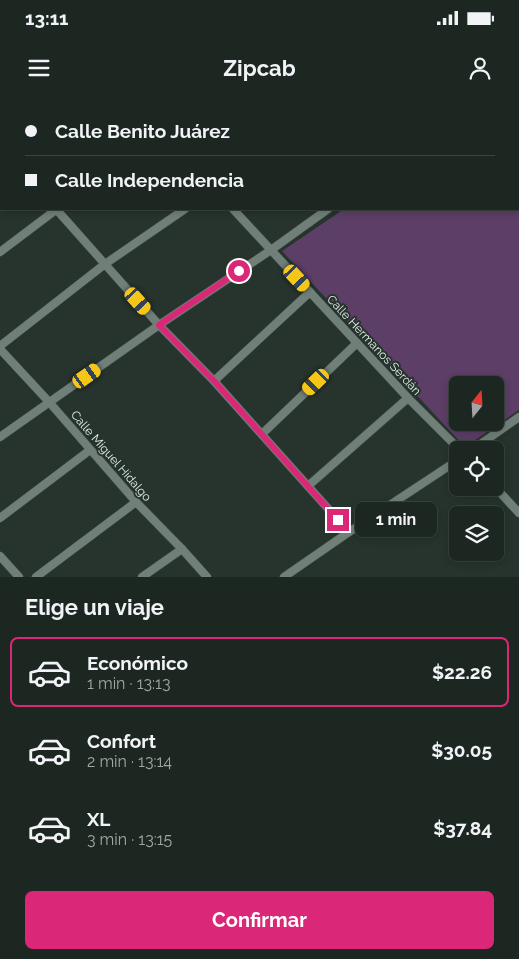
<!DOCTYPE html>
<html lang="es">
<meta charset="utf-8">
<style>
body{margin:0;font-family:Raleway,sans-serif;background:#29332f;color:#f1f3f6;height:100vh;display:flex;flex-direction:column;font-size:19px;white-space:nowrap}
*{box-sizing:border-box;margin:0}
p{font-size:16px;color:#a0a5a5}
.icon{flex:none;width:28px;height:28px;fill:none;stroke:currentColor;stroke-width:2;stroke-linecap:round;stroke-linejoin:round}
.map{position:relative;height:477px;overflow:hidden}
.sheet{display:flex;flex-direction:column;background:#1c2722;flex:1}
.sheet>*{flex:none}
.banner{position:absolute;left:0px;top:0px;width:520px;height:110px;box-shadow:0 2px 8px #0003,0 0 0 1px #3a4440;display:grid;align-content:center;height:110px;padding:0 25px;background:#1c2722}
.needle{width:32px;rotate:18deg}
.controls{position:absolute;left:449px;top:276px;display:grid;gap:10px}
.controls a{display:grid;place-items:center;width:55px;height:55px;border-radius:8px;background:#1c2722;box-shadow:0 2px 8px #0003,0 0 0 1px #3a4440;font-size:25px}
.end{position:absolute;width:22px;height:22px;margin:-11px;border:6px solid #db2777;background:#fff;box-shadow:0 0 0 2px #fff}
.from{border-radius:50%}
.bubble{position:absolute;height:35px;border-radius:8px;background:#1c2722;box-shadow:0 2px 8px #0003,0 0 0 1px #3a4440;font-size:16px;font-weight:700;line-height:35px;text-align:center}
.car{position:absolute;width:15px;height:30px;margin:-15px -8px;border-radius:6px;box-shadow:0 0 4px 1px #0007;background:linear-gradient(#f5c518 24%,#345 0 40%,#f5c518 0 76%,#345 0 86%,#f5c518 0)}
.banner b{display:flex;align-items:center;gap:18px;height:48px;font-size:19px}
.banner b+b{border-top:1px solid #3a4440}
.banner i{width:12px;height:12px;background:#f1f3f6}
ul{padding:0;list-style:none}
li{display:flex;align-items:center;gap:15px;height:70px;margin:0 10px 8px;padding:0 15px;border:2px solid transparent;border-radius:8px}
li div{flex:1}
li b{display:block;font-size:19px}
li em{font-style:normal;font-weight:700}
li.current{border-color:#db2777}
li>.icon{width:45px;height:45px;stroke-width:1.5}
h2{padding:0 25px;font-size:22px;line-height:60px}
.cta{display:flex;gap:10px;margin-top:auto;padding:10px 25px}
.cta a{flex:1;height:58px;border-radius:8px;background:#db2777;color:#fff;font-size:20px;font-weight:700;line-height:58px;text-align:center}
.status{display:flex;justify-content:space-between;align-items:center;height:35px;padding:0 25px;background:#1c2722;direction:ltr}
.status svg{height:14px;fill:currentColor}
header{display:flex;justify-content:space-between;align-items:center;height:65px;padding:0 25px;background:#1c2722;font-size:22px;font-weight:700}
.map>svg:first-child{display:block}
.green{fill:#5d3e66;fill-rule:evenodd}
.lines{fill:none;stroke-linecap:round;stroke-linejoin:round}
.minor-casing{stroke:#45514c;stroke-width:9}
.minor{stroke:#708078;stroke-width:8}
.route{stroke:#db2777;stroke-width:6}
.labels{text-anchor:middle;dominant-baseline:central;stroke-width:4;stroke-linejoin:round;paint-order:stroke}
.street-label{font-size:12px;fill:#e3ebe7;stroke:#26342d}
</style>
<div class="status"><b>13:11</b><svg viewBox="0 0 49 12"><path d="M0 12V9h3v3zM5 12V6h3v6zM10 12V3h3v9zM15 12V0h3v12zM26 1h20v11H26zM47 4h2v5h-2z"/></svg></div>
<header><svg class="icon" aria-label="menu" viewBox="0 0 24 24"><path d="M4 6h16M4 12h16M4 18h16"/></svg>Zipcab<svg class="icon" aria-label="person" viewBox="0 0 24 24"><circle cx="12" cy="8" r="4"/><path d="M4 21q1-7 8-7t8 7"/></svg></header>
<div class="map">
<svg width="519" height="477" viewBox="0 0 519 477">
<rect width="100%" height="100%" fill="#26342d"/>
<path class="green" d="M519,39V310L465,347L282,151L344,109H519ZM458,285H495V322H458Z"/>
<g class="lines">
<g class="minor-casing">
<g id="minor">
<path d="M133,0L134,1"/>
<path d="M506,0L507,1"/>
<path d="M74,1L76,0"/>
<path d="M202,1L204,0"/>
<path d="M333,1L335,0"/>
<path d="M482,1L484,0"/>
<path d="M0,41L1,42"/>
<path d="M0,54L1,53"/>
<path d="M56,109L159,225L214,281L349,432"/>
<path d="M233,109L408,298L460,350"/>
<path d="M0,152L57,109"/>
<path d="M0,246L105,164L185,109"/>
<path d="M0,249L50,303L136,402L182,449L207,477"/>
<path d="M214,281L310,192"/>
<path d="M262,334L357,243"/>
<path d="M0,337L159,225L271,150L328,109"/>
<path d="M472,350L519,317"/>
<path d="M308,386L408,298"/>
<path d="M495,387L519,413"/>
<path d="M0,418L90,350"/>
<path d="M0,456L19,477"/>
<path d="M36,477L136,402"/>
<path d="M142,477L182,449"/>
<path d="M284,477L349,432L458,360"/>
</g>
</g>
<use href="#minor" class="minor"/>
</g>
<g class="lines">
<path class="route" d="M239,171L159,225L214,281L338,420"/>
</g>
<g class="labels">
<g class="street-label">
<text transform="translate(374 245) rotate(47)">Calle Hermanos Serdán</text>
<text transform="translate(111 356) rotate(49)">Calle Miguel Hidalgo</text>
</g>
</g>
</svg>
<div class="controls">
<a><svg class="needle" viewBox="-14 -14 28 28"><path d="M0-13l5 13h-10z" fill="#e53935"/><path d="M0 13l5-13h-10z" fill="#a0a5a5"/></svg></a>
<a><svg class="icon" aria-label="locate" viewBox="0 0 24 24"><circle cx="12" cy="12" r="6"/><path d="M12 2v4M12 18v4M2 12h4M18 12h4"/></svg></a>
<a><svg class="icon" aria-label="layers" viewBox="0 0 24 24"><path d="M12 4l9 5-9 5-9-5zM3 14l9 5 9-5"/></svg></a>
</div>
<i class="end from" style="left:239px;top:171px"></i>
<i class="end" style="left:338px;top:420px"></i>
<div class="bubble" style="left:355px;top:402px;width:82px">1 min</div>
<i class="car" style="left:297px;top:178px;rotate:137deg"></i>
<i class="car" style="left:138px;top:201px;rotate:138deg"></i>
<i class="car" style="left:87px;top:276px;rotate:55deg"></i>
<i class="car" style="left:316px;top:282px;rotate:226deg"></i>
<div class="banner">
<b><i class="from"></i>Calle Benito Juárez</b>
<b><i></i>Calle Independencia</b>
</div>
</div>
<section class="sheet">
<h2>Elige un viaje</h2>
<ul>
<li class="current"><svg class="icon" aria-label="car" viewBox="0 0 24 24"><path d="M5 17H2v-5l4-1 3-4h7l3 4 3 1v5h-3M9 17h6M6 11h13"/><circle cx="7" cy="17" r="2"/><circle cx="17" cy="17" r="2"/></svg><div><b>Económico</b><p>1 min · 13:13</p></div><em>$22.26</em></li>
<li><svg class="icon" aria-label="car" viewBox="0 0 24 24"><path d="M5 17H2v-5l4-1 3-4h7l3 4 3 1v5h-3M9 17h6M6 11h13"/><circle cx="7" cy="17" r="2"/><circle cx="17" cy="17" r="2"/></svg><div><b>Confort</b><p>2 min · 13:14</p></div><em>$30.05</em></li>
<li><svg class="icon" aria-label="car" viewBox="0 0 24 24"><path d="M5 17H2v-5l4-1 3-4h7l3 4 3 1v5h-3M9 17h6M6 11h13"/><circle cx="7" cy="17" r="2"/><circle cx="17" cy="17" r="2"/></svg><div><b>XL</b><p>3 min · 13:15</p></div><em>$37.84</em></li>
</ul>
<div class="cta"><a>Confirmar</a></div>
</section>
